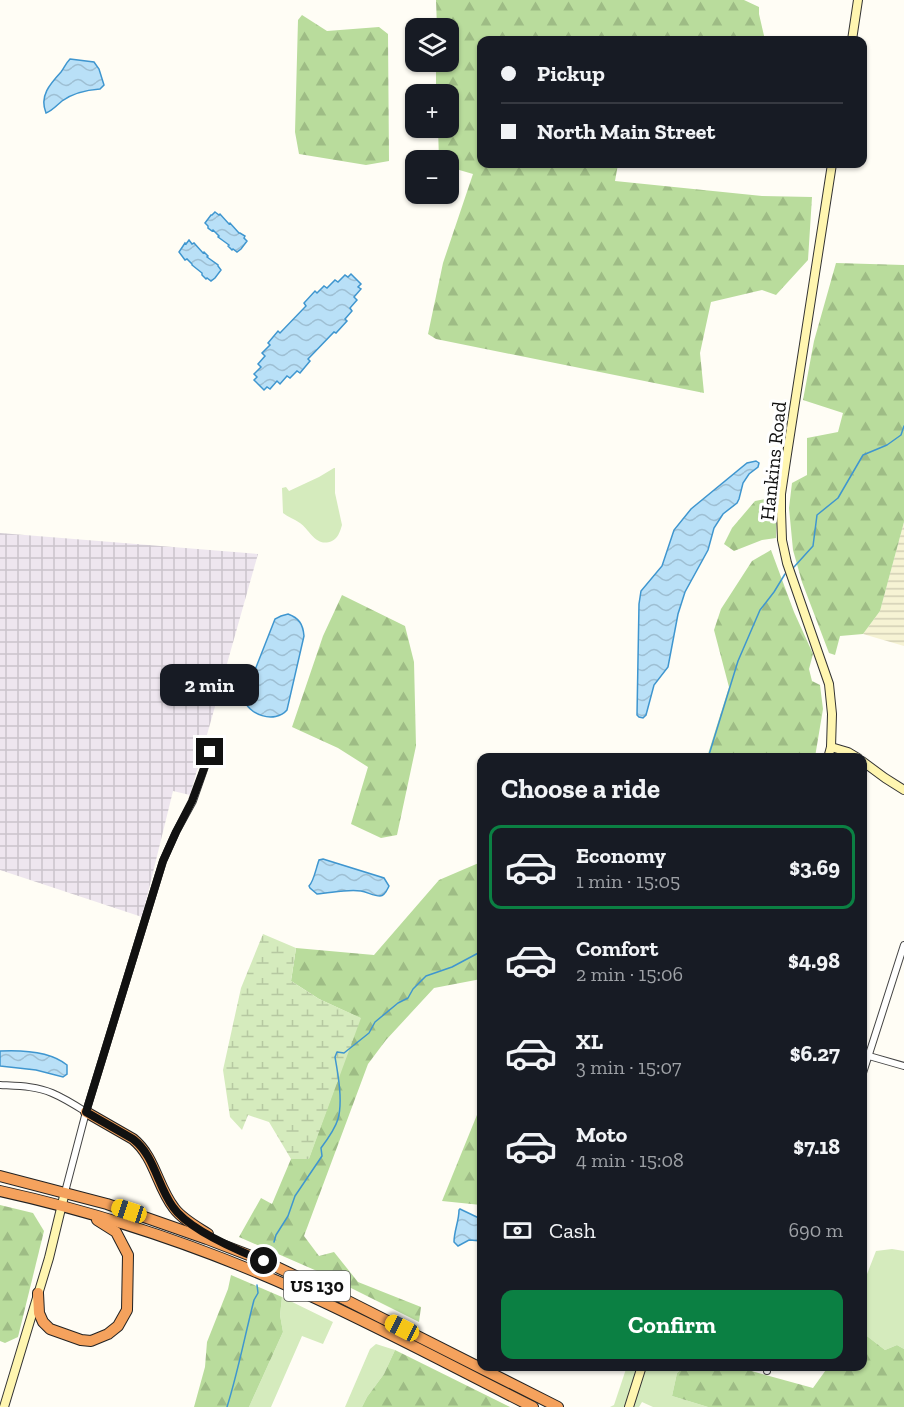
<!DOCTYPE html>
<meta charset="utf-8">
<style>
body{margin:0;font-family:"Zilla Slab",serif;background:#20242c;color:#f1f3f6;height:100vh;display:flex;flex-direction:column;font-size:22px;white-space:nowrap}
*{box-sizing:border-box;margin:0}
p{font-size:20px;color:#9ea1a6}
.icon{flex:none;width:33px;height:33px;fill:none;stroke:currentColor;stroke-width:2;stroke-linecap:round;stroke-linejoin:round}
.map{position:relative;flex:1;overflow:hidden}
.sheet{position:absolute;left:477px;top:753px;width:390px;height:618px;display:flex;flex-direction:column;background:#171b24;border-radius:12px;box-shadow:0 2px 4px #0004}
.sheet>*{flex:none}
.guide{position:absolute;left:477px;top:36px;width:390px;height:132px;border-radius:12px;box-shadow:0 2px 4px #0004;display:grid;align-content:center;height:132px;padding:0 24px;background:#171b24}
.fabs{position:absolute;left:405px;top:18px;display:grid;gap:12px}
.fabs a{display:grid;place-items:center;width:54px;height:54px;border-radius:12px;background:#171b24;box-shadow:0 2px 4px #0004;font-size:30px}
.end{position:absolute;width:27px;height:27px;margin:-14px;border:8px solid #111;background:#fff;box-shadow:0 0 0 3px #fff}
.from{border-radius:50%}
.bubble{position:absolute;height:42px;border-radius:12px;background:#171b24;box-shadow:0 2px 4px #0004;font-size:20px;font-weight:800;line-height:42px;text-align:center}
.car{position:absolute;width:18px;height:36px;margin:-18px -9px;border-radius:8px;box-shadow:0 0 4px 2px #0007;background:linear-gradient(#f5c518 24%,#345 0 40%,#f5c518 0 76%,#345 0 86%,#f5c518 0)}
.guide b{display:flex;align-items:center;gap:21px;height:57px;font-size:22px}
.guide b+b{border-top:2px solid #363941}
.guide i{width:15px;height:15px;background:#f1f3f6}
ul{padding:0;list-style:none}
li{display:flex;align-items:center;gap:18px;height:84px;margin:0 12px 9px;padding:0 12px;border:3px solid transparent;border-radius:12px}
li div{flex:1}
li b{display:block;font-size:22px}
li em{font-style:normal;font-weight:800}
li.selected{border-color:#0b8043}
li>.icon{width:54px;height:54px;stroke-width:1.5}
h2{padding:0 24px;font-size:27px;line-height:72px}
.pay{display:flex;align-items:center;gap:15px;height:66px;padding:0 24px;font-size:22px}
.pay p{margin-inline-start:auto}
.primary-button{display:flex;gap:12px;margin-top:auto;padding:12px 24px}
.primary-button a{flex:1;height:69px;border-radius:12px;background:#0b8043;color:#fff;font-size:24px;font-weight:800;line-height:69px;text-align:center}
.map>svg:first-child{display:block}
.industrial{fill:url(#industrial-grid)}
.farmland{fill:url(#farmland-rules)}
.grass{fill:#d5ebbd}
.forest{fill:url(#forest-firs)}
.wetland{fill:url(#wetland-marsh)}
.water{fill:url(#water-waves);stroke:#3f96cf;stroke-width:1.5}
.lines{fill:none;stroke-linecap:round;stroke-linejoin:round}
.stream{stroke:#3f96cf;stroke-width:1.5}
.street-casing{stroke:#444;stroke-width:8}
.secondary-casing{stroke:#333;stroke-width:10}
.highway-casing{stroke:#222;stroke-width:12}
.street{stroke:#fff;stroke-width:6}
.secondary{stroke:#fff6b0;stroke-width:8}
.highway{stroke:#f5a25d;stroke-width:10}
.route{stroke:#111;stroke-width:8}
.labels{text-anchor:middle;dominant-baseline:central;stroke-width:6;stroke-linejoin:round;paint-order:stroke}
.shield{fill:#fff;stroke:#585858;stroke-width:1.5}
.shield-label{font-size:18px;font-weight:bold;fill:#111}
.street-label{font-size:20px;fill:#111;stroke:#fff}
</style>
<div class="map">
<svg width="904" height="1407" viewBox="0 0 904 1407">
<defs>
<pattern id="industrial-grid" width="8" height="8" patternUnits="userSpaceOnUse" patternTransform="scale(1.5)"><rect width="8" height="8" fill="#eee6ef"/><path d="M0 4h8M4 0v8" fill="none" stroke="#cbc4cc"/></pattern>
<pattern id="farmland-rules" width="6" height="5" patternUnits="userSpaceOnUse" patternTransform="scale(1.5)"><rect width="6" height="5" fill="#f6f3d4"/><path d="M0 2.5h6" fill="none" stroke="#d2cfb5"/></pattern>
<pattern id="forest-firs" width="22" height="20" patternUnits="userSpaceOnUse" patternTransform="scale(1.5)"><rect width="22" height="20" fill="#b9dc9c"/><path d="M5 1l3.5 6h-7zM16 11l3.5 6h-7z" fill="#9ebc85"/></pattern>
<pattern id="wetland-marsh" width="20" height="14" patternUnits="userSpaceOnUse" patternTransform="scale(1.5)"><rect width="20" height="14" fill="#d5ebbd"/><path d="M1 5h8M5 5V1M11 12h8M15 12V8" fill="none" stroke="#b6c8a1"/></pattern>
<pattern id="water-waves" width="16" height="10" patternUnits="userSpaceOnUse" patternTransform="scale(1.5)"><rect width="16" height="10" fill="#b9e0f7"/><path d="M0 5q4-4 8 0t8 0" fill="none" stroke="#9ebfd3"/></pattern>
</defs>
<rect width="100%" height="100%" fill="#fffdf5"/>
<path class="industrial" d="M0,533L258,554L190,795L173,791L142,917L0,870Z"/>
<path class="farmland" d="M904,522V646L863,634L880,611Z"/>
<g class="grass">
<path d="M334,468H335V493L342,525C340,532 338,538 332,541C316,548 310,530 300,523C294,519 288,517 283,513L282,488L286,487L289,491L319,477Z"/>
<path d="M892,1249L904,1251V1349L897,1345L885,1350L863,1333L862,1287L876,1251Z"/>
<path d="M282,1297L333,1322L323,1344L302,1336L271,1407H249L283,1332L280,1315Z"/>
<path d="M376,1344L395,1350L384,1374L367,1397L362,1407H345L370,1349Z"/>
<path d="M627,1366L684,1367L677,1373L672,1396L708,1407H653L642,1402L639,1407H610L614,1405Z"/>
</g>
<g class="forest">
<path d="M436,0H744L759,7V14L765,40H482V164H618L615,181L762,196L812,197L808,260L776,295L762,290L711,302L700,353L704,393L436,339L428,334L443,263L473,174L449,167L448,160H439L438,128H448V94H436V62H448V28H437Z"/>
<path d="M302,15L327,31L379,27L388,34L389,161L366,165L299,154L295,132L298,20Z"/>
<path d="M836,263L904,265V522L880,611L863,634L840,636L835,655L829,653L802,582L793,550L789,508L792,483L807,475V438L838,432L843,413L803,400L814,341Z"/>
<path d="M777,497L776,538L762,540L734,551L724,544L732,528L755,501Z"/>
<path d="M771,550L794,612L813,654L809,669L812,681L820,685L823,709L815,757H707L729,687L714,630L721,609L752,561Z"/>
<path d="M342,595L405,626L414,662L416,746L397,835L381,838L351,824L368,767L338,748L292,727L323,636Z"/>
<path d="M481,862V979L434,988L386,1040L368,1064L304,1236L319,1256L334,1252L358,1282L421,1307L419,1322L317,1271L239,1237L261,1198L272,1204L291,1159L309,1158L360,1018L319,999L291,981L296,948L374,955L439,880Z"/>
<path d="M481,1105V1205L442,1201Z"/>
<path d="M0,1205L33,1213L44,1231L18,1337L5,1343L0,1341Z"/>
<path d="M231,1275L282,1297L280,1315L283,1332L249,1407H194L205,1367L207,1342L228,1289Z"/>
<path d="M863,1333L885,1350L897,1345L904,1349V1407H708L672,1396L677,1373L684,1367H737L813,1388L828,1367L862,1366Z"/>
<path d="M395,1350L510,1407H362L367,1397L384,1374Z"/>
</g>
<path class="wetland" d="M263,934L296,948L291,981L319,999L361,1018L309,1159H291L269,1122L248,1115L242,1130L230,1117L223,1070L241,988Z"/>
<g class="water">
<path d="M70,59L94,62L99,69L104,85L100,89C86,90 73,93 62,101C56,106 52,111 46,113C39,96 50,84 61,72C64,68 66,63 70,59Z"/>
<path d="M215,212L219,215L220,214L229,224L230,223L239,233H240L245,236L244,238L247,241L241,249L237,252L233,249L232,250L228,246L229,245L218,237L219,236L213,230L212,231L208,228V226L205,223L211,215H212Z"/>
<path d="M189,240L192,244L194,243L203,253L204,252L208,256L207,257L218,265V266L221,270L215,278L211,281L207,278L206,279L202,275V273L192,265V264L187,259L185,260L179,252L185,243L186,244Z"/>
<path d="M351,274L361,284L358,287L361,289L354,297L357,300L350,308L352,311L345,319L347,321L336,333L334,332L308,359L310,361L300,373L297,371L290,378L287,376L280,384L277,381L270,389L267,387L264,390L254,380L257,377L254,374L261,367L258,364L265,356L262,353L270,345L268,343L278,331L280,333L306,306L304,303L315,291L317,293L324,286L327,288L335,280L338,282L345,275L348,277Z"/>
<path d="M756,461L759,463L758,467L749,474L743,483L739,499L737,503L723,514L714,528L708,550L685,592L678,614L668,667L654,685L646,715L643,718L639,717L637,715L639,604L641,591L662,566L674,530L691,509L747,463Z"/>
<path d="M288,614C299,618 303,624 304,636L287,710C275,724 247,715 244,698L275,619L281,616Z"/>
<path d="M323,859L384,878L389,886C387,890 385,896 380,896C374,896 367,892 361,891C346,889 332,893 317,894L310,888L309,886C314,881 316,868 319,860Z"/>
<path d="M0,1051C21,1050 50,1051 67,1065V1074L63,1077L36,1070L0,1066Z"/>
<path d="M460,1209L481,1219V1241L469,1240L458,1246L454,1242C454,1231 459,1221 459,1210Z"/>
</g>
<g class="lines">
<g class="stream">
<path d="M794,567L813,546L817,515L838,498L863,455L887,445L901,435L904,426"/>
<path d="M708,758L738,661L760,610L774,592L785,574"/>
<path d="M274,1242L276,1235L288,1216L295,1196L322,1156L321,1148C327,1140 335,1129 338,1119C343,1101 338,1074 335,1057L337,1052L344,1053L369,1033L375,1022L398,1003L408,998L413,989L426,976L452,967L482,951"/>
<path d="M227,1407C238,1372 245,1335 254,1300L258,1293L257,1285"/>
</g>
<g class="street-casing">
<g id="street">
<path d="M869,1056L904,1066"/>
<path d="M862,1076L904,945"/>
<path d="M0,1085C18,1086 36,1086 52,1093C64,1098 75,1105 86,1112"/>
<path d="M65,1192L86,1112L163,861L176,832L193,801L210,752"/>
<path d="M767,1366V1371"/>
</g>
</g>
<g class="secondary-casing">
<g id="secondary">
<path d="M852,40L858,0"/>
<path d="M831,747L848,752L858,758"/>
<path d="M828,758L831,747L832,714L829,684L787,563L782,540L781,511V494L787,454L832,164"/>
<path d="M862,761L885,778L904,790"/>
<path d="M4,1407L49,1258L65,1192"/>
<path d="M629,1407L642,1366"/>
</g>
</g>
<g class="highway-casing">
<g id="highway">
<path d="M86,1112L133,1139C155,1157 157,1186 174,1208C182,1219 197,1227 208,1234"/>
<path d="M0,1176L107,1204L207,1239L264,1261L342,1298L558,1407"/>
<path d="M0,1191C100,1213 199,1246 293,1288C374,1324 453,1367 533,1407"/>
<path d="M38,1293L39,1313L43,1322L50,1329L81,1340L91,1341L108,1334L118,1326L127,1310L128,1255L116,1232L97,1220"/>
</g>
</g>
<use href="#street" class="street"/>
<use href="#secondary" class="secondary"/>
<use href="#highway" class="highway"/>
</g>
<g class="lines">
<path class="route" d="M210,752L192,801L176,832L163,861L86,1112L133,1139C155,1156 157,1185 173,1207C188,1229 239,1251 264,1261"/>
</g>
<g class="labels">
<rect class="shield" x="284" y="1271" width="66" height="30" rx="4.5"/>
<g class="shield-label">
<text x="317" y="1286">US 130</text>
</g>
<g class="street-label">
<text transform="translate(773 461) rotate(-84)">Hankins Road</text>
</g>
</g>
</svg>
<div class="fabs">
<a><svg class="icon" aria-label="layers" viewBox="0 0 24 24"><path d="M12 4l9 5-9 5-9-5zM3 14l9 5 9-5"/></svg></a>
<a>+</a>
<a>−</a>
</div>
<i class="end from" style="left:264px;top:1261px"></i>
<i class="end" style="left:210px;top:752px"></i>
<div class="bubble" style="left:160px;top:664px;width:99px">2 min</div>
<i class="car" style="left:129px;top:1211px;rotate:288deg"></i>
<i class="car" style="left:402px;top:1328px;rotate:297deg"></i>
<div class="guide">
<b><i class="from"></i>Pickup</b>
<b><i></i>North Main Street</b>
</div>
<section class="sheet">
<h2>Choose a ride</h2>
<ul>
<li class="selected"><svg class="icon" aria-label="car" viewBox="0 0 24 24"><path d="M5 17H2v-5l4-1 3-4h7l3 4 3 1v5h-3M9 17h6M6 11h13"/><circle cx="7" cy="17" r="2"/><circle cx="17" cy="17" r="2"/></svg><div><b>Economy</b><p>1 min · 15:05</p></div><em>$3.69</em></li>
<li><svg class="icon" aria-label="car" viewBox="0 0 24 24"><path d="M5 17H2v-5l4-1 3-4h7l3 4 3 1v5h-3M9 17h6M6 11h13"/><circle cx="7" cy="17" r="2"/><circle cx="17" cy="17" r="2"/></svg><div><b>Comfort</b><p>2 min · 15:06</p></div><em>$4.98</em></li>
<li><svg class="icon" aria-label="car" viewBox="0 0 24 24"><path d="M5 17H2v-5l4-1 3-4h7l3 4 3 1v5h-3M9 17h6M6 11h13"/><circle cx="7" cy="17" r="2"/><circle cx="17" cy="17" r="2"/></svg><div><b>XL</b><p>3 min · 15:07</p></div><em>$6.27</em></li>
<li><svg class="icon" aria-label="car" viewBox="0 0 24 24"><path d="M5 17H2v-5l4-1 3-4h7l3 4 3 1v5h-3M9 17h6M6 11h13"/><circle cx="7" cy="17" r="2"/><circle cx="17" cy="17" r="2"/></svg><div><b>Moto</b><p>4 min · 15:08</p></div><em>$7.18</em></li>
</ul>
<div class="pay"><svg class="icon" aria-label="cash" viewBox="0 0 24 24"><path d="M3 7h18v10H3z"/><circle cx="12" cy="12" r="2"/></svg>Cash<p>690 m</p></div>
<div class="primary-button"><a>Confirm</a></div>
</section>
</div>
